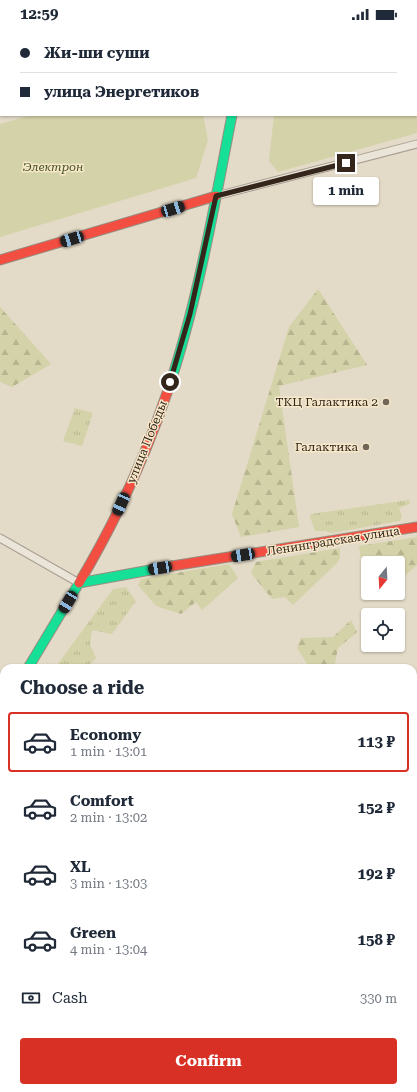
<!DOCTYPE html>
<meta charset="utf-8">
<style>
body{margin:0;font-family:"Roboto Serif",serif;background:#f2f2f3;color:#1f2937;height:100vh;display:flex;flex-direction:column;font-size:15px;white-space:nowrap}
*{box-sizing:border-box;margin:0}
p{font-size:13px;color:#747a83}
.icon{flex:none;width:22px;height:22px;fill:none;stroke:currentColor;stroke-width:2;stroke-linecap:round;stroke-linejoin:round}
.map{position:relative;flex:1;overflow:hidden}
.side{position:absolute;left:0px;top:636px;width:417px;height:428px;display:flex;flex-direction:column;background:#fff;border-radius:12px 12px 0 0;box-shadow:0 1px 3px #0004}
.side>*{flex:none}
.banner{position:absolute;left:0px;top:0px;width:417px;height:88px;box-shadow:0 1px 3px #0004;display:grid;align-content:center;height:88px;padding:0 20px;background:#fff}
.needle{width:26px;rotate:198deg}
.tools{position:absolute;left:361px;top:528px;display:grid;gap:8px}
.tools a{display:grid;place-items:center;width:44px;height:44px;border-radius:4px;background:#fff;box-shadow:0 1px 3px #0004;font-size:20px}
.end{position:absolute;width:18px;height:18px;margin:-9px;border:5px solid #34261a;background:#fff;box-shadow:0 0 0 2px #fff}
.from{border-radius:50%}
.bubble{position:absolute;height:28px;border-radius:4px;background:#fff;box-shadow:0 1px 3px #0004;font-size:13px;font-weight:700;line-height:28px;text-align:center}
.car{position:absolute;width:12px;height:24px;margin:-12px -6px;border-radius:5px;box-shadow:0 0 3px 1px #0007;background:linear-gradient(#222 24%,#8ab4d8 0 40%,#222 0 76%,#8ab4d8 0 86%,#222 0)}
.banner b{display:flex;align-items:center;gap:14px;height:38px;font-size:15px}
.banner b+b{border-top:1px solid #e0e1e3}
.banner i{width:10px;height:10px;background:#1f2937}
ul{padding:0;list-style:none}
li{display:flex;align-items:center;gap:12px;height:60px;margin:0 8px 6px;padding:0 12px;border:2px solid transparent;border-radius:4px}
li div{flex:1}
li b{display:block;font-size:15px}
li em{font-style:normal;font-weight:700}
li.active{border-color:#d93025}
li>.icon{width:36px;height:36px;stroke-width:1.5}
h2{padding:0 20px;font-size:18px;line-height:48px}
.pay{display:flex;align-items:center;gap:10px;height:44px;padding:0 20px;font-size:15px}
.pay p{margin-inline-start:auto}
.cta{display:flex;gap:8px;margin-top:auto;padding:8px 20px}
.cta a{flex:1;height:46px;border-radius:4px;background:#d93025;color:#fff;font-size:16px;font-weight:700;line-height:46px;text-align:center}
.status{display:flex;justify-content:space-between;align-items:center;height:28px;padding:0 20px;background:#fff;direction:ltr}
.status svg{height:11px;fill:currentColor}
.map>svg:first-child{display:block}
.grass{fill:url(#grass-tufts)}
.forest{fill:url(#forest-firs)}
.garden{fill:#d4d2a8}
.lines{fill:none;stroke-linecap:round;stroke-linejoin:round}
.street-casing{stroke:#a79e91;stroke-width:9}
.fast-casing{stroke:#978e81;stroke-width:11}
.slow-casing{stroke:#978e81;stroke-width:11}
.jam-casing{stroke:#978e81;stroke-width:11}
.street{stroke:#ebe4d9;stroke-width:7}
.fast{stroke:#16e098;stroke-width:9}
.slow{stroke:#ffcf43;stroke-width:9}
.jam{stroke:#f24e42;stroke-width:9}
.route{stroke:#34261a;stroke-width:5}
.poi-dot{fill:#716557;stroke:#f6e8ca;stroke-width:1.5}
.labels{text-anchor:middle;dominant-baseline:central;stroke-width:3;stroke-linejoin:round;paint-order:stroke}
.park-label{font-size:12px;font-style:italic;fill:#465120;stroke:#f6e8ca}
.poi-label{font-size:12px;fill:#34261a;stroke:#f6e8ca;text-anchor:end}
.street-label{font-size:12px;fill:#34261a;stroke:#f6e8ca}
</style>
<div class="status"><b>12:59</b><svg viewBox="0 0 49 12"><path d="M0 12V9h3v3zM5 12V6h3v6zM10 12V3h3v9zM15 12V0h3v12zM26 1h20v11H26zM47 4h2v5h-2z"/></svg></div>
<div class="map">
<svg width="417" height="1064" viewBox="0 0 417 1064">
<defs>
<pattern id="grass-tufts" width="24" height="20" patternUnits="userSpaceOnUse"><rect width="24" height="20" fill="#d4d2a8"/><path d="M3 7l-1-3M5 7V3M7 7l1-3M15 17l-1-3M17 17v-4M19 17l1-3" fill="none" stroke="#b7b490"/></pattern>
<pattern id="forest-firs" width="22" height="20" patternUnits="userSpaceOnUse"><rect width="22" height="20" fill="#d4d2a8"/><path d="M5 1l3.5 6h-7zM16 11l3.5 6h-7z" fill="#b7b490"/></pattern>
</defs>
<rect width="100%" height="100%" fill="#e3dac7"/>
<g class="grass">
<path d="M75,380L93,385L82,418L63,413Z"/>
<path d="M409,472L410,476L399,480L402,489L400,493L331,505L326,503H315L310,489L311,486Z"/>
<path d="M126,559L136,573L112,606L92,602L90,617L96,630L86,640H55L113,561Z"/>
</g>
<g class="forest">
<path d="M318,261L367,337L279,358L299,499L241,509L232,486L289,299Z"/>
<path d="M0,279L51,336L12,359L0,354Z"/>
<path d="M417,509V537L398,554V535H368V559L366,560L359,518Z"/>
<path d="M340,520V530L337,535L293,577L285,569L272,571L251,545L256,534Z"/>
<path d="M229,536L238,550L202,582L196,574L181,586L156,578L138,557L141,551Z"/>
<path d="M351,592L357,604L338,620L334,640H310L297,620L301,610L333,609Z"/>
<path d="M0,860L4,875V1060H54L55,1064H0Z"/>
<path d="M413,948L417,955V1044L413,1040Z"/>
<path d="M245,1060H328L324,1064H245Z"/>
</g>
<g class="garden">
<path d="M289,0H417V105L278,144L269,133L274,87H416V1H286Z"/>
<path d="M32,87H203L208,112L196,150L0,209V96Z"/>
<path d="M417,726V768L413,763V729Z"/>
</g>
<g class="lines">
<g class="street-casing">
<g id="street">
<path d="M83,0V1"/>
<path d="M204,1L208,0"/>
<path d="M0,56H1"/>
<path d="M216,168L417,116"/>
<path d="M0,510L79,555"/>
<path d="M413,878L417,876"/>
<path d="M413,1053L417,1057"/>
<path d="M121,1064L126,1060"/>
</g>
</g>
<g class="fast-casing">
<g id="fast">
<path d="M168,362C198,273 214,179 232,87"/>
<path d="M28,640L79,555L172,538"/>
<path d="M0,683L4,677"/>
<path d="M0,811L4,826"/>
<path d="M70,1060L71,1064"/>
</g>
</g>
<g class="slow-casing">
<path id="slow" d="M246,0V1"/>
</g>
<g class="jam-casing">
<g id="jam">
<path d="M0,232L216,168"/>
<path d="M172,538L417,499"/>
<path d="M79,555C116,493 145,430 168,362"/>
</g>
</g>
<use href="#street" class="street"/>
<use href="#fast" class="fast"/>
<use href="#slow" class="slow"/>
<use href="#jam" class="jam"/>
</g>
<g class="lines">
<path class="route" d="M170,354L190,286L216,168L346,135"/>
</g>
<g class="poi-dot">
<circle cx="386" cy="374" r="4"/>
<circle cx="366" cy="419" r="4"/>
</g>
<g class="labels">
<g class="park-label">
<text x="53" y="139">Электрон</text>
</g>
<g class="poi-label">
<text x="378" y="374">ТКЦ Галактика 2</text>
<text x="358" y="419">Галактика</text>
</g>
<g class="street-label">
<text transform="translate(147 414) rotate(-68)">улица Победы</text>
<text transform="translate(333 513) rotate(-9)">Ленинградская улица</text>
</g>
</g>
</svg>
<div class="tools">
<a><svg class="needle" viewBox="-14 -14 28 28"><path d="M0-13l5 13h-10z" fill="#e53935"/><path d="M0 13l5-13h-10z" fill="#747a83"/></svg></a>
<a><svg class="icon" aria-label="locate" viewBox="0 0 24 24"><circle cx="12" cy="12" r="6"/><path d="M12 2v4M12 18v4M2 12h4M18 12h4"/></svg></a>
</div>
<i class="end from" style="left:170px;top:354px"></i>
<i class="end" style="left:346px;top:135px"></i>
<div class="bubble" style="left:313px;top:149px;width:66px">1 min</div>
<i class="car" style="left:173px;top:181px;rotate:73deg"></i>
<i class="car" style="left:72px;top:211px;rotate:253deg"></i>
<i class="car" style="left:121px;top:476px;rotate:204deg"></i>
<i class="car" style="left:243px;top:527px;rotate:261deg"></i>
<i class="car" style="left:160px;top:540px;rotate:261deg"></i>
<i class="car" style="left:68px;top:574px;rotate:211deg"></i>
<div class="banner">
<b><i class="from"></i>Жи-ши суши</b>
<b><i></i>улица Энергетиков</b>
</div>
<section class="side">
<h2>Choose a ride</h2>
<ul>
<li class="active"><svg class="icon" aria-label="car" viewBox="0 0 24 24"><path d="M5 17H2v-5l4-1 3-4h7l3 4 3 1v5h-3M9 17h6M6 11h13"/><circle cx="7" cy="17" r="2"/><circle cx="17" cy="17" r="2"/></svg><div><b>Economy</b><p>1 min · 13:01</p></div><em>113 ₽</em></li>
<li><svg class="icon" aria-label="car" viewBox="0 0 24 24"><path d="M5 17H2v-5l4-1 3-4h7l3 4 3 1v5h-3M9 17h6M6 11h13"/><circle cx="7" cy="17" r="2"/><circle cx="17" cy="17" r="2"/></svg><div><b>Comfort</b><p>2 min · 13:02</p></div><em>152 ₽</em></li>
<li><svg class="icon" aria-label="car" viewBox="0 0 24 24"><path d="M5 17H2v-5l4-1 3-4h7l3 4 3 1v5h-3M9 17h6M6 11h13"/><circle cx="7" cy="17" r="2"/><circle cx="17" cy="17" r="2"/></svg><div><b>XL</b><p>3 min · 13:03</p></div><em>192 ₽</em></li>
<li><svg class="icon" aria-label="car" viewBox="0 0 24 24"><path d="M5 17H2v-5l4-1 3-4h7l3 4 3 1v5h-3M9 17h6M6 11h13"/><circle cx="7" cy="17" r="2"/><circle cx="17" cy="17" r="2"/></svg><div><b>Green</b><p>4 min · 13:04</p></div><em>158 ₽</em></li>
</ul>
<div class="pay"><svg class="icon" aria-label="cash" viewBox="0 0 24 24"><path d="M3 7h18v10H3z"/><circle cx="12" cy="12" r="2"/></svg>Cash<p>330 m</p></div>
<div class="cta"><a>Confirm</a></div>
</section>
</div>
